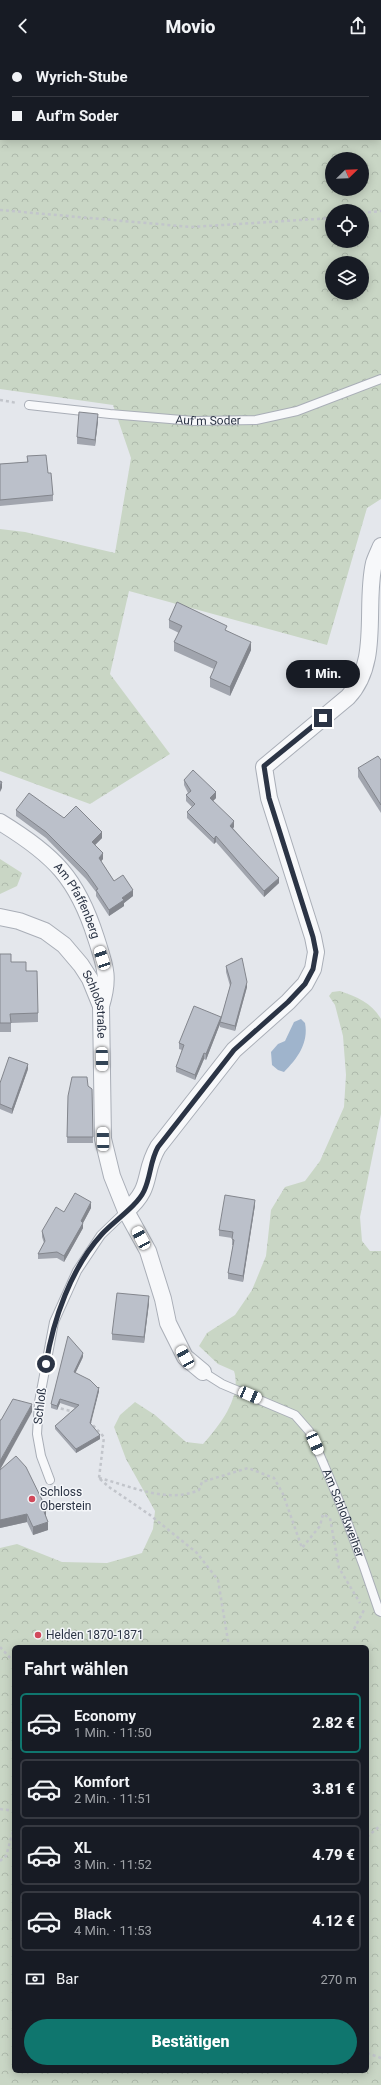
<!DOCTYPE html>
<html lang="de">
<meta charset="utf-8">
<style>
body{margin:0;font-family:Roboto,sans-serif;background:#242831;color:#f1f3f6;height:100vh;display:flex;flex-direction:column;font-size:15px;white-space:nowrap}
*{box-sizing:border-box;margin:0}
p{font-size:13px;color:#9ea1a6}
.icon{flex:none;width:22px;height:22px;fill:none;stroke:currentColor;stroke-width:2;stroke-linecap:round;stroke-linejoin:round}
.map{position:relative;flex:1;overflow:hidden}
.side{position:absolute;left:12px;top:1593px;width:357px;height:428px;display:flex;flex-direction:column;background:#171b24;border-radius:6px;box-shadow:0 2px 10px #0003}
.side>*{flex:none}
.top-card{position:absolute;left:0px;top:0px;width:381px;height:88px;box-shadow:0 2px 10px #0003;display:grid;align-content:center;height:88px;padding:0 12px;background:#171b24}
.needle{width:26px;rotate:67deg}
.fabs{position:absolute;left:325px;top:100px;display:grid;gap:8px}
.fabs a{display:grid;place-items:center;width:44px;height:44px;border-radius:50%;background:#171b24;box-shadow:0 2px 10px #0003;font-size:20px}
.end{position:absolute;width:18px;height:18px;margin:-9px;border:5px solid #2b3445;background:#fff;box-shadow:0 0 0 2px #fff}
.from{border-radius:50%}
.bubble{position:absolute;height:28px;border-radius:14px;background:#171b24;box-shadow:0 2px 10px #0003;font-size:13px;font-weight:800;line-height:28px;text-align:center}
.car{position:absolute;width:12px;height:24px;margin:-12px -6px;border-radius:5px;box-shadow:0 0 3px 1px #0007;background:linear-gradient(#fff 24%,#345 0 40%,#fff 0 76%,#345 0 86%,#fff 0)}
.top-card b{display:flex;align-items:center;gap:14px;height:38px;font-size:15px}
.top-card b+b{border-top:1px solid #363941}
.top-card i{width:10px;height:10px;background:#f1f3f6}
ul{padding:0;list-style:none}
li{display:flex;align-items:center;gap:12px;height:60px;margin:0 8px 6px;padding:0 4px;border:2px solid #363941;border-radius:6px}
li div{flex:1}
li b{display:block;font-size:15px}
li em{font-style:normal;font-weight:800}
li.on{border-color:#0f766e}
li>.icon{width:36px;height:36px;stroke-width:1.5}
h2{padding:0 12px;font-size:18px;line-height:48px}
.pay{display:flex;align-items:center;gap:10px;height:44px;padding:0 12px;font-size:15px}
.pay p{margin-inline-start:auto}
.button{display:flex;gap:8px;margin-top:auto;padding:8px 12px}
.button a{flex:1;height:46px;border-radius:24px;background:#0f766e;color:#fff;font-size:16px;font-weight:800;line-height:46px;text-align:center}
header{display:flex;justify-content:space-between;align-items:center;height:52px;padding:0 12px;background:#171b24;font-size:18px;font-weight:800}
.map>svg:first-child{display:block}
.forest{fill:url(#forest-crowns);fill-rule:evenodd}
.water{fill:#9fb4cc}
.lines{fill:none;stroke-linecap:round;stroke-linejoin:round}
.service-casing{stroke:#a9aeb7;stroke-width:10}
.minor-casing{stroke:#a9aeb7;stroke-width:18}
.path{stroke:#c2c5cb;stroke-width:2.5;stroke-dasharray:3 3;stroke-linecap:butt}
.service{stroke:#f7f8fa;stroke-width:8}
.minor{stroke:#f7f8fa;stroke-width:16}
.wall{fill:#a1a5ae}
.shaded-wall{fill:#83868d}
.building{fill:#bbc0ca;stroke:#83868d}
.route{stroke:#2b3445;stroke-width:5}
.poi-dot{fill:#d1495b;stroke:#f4f6f9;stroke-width:1.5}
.labels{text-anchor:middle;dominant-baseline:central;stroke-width:3;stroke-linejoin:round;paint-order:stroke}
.street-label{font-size:12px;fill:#2b3445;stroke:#f4f6f9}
.poi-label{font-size:12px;fill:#2b3445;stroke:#f4f6f9;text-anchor:start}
</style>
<header><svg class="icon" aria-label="back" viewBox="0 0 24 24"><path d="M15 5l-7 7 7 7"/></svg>Movio<svg class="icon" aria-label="share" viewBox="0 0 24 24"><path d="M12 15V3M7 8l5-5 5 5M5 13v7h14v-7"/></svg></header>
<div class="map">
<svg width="381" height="2033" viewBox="0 0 381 2033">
<defs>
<pattern id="forest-crowns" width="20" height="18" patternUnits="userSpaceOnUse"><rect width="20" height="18" fill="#c9d6c5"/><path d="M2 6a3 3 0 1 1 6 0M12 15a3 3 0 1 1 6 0" fill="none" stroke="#adb8ab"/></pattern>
</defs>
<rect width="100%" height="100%" fill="#e4e7ec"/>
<g class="forest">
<path d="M0,0H381V447L367,456L327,593L129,539L110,622L170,702L90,752L0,719V477L25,480L115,501L131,406L113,353L0,337ZM1,1H380V87H1ZM332,107H362V137H332ZM332,159H362V189H332ZM332,211H362V241H332Z"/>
<path d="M0,807L22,821L17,834L0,842Z"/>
<path d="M340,939C357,945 372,951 381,967V1062L360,1165L362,1189L370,1199H381V2033H0V1496L17,1492L62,1510L107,1511L142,1501L153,1477L155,1459L126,1407L114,1375L120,1363L135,1350L155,1363L186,1390L203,1392C220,1373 242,1345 234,1319L218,1312L199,1294L207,1281L235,1263L252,1238L266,1204L271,1158L285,1135L305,1129L320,1109L344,1055L346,1023L343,984L335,953L329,944L332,940ZM14,1595H367V2019H14Z"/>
</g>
<path class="water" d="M301,967L305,971C309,991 297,1007 284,1020L278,1018L272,1013L271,1000L278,992L285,989L294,970Z"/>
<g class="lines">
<g class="service-casing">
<g id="service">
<path id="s1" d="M29,353L110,362L194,369L256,368L297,359L381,327"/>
<path id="s2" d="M203,1320L222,1332L295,1363L309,1379C336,1438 359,1498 379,1559L381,1560"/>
<path d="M50,1428L41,1404L37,1382L39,1350L54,1270L77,1219L101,1183L126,1159"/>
</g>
</g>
<g class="minor-casing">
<g id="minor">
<path id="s3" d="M0,770C54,803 77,826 96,886C105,914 110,925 101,954"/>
<path id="s4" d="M0,865L19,869L45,879L64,893L81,913L90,927L101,954L103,1087L112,1124L126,1159L148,1199L163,1247L168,1271L185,1305L203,1320"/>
<path d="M126,1159C154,1135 142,1122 158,1095L234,998L288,950L305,932L313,917L316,900L313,885L269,746L264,715L348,645C381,610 364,554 374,511C376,505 379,499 381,494"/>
</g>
</g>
<g class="path">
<path d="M213,1L217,0"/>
<path d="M0,24H1"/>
<path d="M0,158L191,175L332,166"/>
<path d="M362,161L381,159"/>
<path d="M0,348L17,351"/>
<path d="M55,1355L74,1360"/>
<path d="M89,1369L104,1385L99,1426"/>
<path d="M99,1426C131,1434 167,1452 199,1438L202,1430L248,1416L274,1426L283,1442L302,1496L320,1474L323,1462L330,1466L339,1516L360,1551"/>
<path d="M100,1427L109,1435L150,1463L197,1501L218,1528L229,1595"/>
<path d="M354,1577L364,1558"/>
<path d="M0,1595L14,1610"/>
<path d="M0,1757L14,1759"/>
<path d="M367,1785L381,1773"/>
<path d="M0,1809L6,1804L14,1776"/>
<path d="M367,2001L381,2006"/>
</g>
<use href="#service" class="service"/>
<use href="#minor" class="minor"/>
</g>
<g class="wall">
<path d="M98,369L95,394L77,392V385Z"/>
<path d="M27,404L48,421L53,443V449L0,454V412L27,410Z"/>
<path d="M169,568L227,579L251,598L230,644L210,635V626L214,617L174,599V590L179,581L169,576Z"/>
<path d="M381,708V761L358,725V716Z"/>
<path d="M184,728L216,746L213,749L234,775L233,776L279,831L264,845L216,790L214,792L187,766V760L192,755L186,749V743L188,741L184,733Z"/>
<path d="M16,758L64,766L102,786L95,793L103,807L101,809L114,829L133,844L124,851V854L109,864L96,844V840L86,827L46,786L16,764Z"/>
<path d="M0,902L11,910L26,919L38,961V970L11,971V980H0Z"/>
<path d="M226,914L247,935L235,979L220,975V972L206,1008L204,1007L195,1028L176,1020V1015L182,998L179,997V991L221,967L230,934L226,920Z"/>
<path d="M28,1017L12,1062L0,1057V1031Z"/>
<path d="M88,1034L92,1037L93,1091H67L68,1044Z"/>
<path d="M255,1153L243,1230L228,1227V1221L233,1193H232V1186L219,1184V1178Z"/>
<path d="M91,1156L83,1171V1176L64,1210L57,1206L38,1207V1202L44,1191L42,1185V1179L64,1160Z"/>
<path d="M149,1251L144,1291L112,1288V1282Z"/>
<path d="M83,1305L75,1321L99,1339L90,1372L100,1387L76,1401L55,1377V1374L75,1356L60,1351L57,1358L51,1356V1352Z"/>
<path d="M0,1418L46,1464L48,1478L33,1483L27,1470L0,1476Z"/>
</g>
<g class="shaded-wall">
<path d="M98,362V369L95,394V388Z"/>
<path d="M251,590V598L230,644V635Z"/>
<path d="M2,730V736L0,740V734Z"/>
<path d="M216,740V746L210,752V746Z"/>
<path d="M234,769V775L230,779V774Z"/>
<path d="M102,780V786L92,796V790Z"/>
<path d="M216,784V790L214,792V787Z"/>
<path d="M103,801V807L99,812V806Z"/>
<path d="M279,826V831L264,845V839Z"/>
<path d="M133,838V844L124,851V854L109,864V858L122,846Z"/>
<path d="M247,930V935L235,979V974Z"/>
<path d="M221,965L220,972L206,1008V1002Z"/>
<path d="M204,1001V1007L195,1028V1023Z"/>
<path d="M28,1012V1017L12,1062V1057Z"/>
<path d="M255,1148V1153L243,1230V1224Z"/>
<path d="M91,1150V1156L83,1171V1176L64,1210V1204L81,1169Z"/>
<path d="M149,1244V1251L144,1291V1285Z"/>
<path d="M83,1301V1305L74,1324V1320Z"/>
<path d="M99,1335V1339L90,1375V1371Z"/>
<path d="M60,1347V1351L57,1358V1354Z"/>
<path d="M32,1352V1360L0,1418V1409Z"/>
<path d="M100,1383V1387L76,1401V1397Z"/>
<path d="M46,1456V1464L43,1465V1457Z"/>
<path d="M27,1462V1470L0,1476V1468Z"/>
<path d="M48,1470V1478L33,1483V1475Z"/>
</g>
<g class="building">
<path d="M79,360L98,362L95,388L77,385Z"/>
<path d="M46,403L48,421H51L53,443L0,448V412L28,410L27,404Z"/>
<path d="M177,550L227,574L225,578L251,590L230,635L210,626L217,610L174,590L182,574L169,568Z"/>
<path d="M378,704L381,708V753L358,716Z"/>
<path d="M193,718L216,740L210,746L234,769L230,774L279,826L264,839L216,784L214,787L187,760L195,752L186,743L191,739L184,728Z"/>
<path d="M0,729L2,730L0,734Z"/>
<path d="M29,741L64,766L76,754L102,780L92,790L103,801L99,806L114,829L123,823L133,838L122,846L124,848L109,858L96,838L98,837L86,820L46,780L16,758Z"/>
<path d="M0,902H11V910H26V919H37L38,961L10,962L11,971H0Z"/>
<path d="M242,906L247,930L235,974L220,970L231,931L226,914Z"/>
<path d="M194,954L221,965L206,1002L204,1001L195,1023L176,1015L184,993L179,991Z"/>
<path d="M9,1005L28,1012L12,1057L0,1052V1031Z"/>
<path d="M72,1025H87L88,1034L92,1037L93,1085H67L68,1044Z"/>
<path d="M75,1141L91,1150L81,1169L83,1171L64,1204L57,1200L38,1202L45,1189L42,1179L56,1155L64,1160Z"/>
<path d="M225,1143L255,1148L243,1224L228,1221L234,1188L232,1187L233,1180L219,1178Z"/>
<path d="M117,1241L149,1244L144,1285L112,1282Z"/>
<path d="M68,1284L83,1301L74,1320L90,1328L98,1336L99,1335L90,1371L100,1383L76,1397L55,1374L79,1353L60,1347L57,1354L51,1352Z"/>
<path d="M13,1347L32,1352L0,1409V1368H1Z"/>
<path d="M16,1404L26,1415L46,1456L43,1457L48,1470L33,1475L27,1462L0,1468V1418Z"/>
</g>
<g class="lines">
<path class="route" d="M46,1312C53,1268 71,1216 102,1182C114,1169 137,1154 144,1139C151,1124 150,1109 158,1095L234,998L288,950L305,932L313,917L316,900L313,885L269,746L264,714L323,666"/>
</g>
<g class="poi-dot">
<circle cx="32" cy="1447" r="4"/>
<circle cx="38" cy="1583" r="4"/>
</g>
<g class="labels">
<g class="street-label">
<text stroke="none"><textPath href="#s1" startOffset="180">Auf'm Soder</textPath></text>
<text stroke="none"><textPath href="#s3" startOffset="113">Am Pfaffenberg</textPath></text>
<text stroke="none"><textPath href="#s4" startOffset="140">Schloßstraße</textPath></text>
<text transform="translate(40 1354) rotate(-83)">Schloß</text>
<text stroke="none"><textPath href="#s2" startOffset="212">Am Schloßweiher</textPath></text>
</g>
<g class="poi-label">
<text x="40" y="1440">Schloss<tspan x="40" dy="14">Oberstein</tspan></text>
<text x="46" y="1583">Helden 1870-1871</text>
</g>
</g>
</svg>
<div class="fabs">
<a><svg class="needle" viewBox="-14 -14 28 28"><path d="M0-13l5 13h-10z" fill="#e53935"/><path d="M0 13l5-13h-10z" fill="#9ea1a6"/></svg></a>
<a><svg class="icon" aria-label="locate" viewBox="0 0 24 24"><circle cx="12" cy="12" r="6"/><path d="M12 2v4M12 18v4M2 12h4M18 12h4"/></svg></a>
<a><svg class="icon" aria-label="layers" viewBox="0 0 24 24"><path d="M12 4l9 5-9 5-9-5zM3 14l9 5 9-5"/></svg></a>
</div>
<i class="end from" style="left:46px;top:1312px"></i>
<i class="end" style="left:323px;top:666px"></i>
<div class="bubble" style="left:286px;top:608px;width:74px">1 Min.</div>
<i class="car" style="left:102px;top:906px;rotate:342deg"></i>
<i class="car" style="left:102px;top:1007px;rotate:179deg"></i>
<i class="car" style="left:103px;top:1087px;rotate:359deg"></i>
<i class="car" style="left:141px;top:1186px;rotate:332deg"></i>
<i class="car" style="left:185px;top:1305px;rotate:331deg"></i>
<i class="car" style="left:250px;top:1343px;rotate:113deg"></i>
<i class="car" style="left:315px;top:1391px;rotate:156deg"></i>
<div class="top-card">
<b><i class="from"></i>Wyrich-Stube</b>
<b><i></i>Auf'm Soder</b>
</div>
<section class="side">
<h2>Fahrt wählen</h2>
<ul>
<li class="on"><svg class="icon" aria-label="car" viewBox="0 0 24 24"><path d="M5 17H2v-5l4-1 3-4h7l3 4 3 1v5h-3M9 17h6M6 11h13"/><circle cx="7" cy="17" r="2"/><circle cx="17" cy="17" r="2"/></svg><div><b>Economy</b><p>1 Min. · 11:50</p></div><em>2.82 €</em></li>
<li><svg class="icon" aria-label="car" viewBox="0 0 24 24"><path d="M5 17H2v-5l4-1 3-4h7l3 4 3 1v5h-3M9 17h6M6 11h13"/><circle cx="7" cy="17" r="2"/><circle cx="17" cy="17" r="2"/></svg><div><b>Komfort</b><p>2 Min. · 11:51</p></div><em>3.81 €</em></li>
<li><svg class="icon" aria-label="car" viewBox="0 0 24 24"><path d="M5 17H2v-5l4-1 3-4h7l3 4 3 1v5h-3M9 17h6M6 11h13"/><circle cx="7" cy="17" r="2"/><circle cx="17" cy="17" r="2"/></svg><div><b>XL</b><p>3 Min. · 11:52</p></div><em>4.79 €</em></li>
<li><svg class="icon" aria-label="car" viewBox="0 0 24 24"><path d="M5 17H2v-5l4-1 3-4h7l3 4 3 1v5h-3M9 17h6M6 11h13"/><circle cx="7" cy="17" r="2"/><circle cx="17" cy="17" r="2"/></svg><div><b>Black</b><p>4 Min. · 11:53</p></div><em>4.12 €</em></li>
</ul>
<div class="pay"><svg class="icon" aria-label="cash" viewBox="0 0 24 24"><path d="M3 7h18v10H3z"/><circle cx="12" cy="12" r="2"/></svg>Bar<p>270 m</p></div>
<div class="button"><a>Bestätigen</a></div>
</section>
</div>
